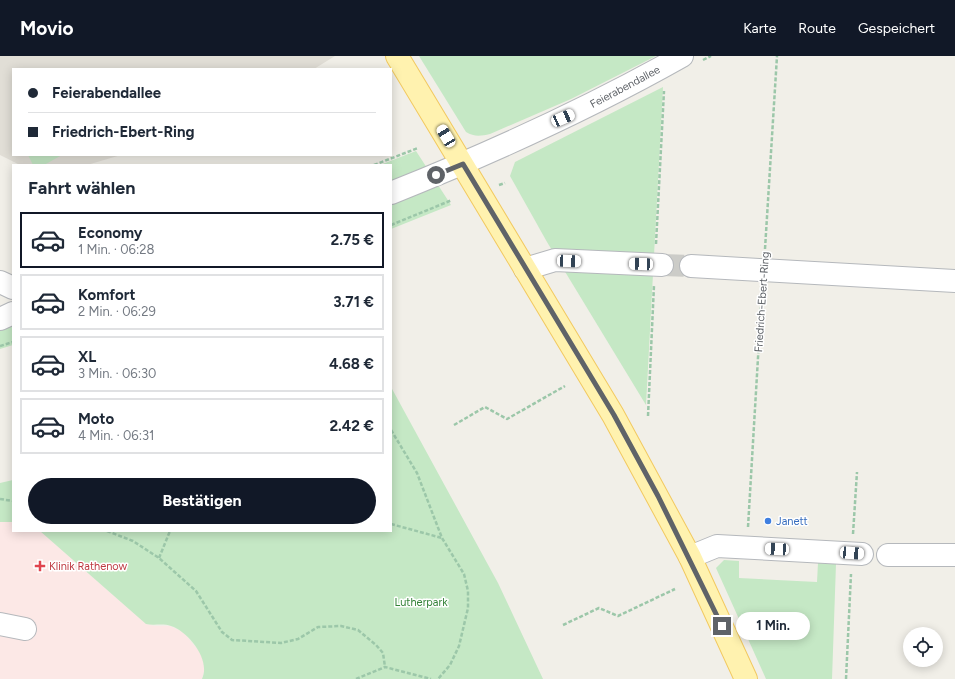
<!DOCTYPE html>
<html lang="de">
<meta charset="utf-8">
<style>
body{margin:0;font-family:Figtree,sans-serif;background:#f6f6f7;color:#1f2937;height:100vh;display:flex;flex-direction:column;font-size:15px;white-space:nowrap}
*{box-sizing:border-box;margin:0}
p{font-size:13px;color:#747a83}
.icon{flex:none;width:22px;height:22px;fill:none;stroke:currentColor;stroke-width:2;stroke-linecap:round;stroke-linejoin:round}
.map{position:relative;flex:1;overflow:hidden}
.details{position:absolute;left:12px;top:108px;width:380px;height:368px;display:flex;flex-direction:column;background:#fff;border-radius:0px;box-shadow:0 2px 10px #0003}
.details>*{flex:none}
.hud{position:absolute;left:12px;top:12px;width:380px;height:88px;border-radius:0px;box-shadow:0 2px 10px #0003;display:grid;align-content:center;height:88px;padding:0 16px;background:#fff}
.tools{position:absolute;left:903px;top:571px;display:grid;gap:8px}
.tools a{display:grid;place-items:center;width:40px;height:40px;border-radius:50%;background:#fff;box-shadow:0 2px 10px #0003;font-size:20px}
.end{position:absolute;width:18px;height:18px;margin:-9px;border:5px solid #5f6368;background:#fff;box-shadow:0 0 0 2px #fff}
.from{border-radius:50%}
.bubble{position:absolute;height:28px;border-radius:14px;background:#fff;box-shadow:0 2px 10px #0003;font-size:13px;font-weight:700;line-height:28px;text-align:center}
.car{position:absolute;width:12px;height:24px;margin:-12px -6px;border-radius:5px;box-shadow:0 0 3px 1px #0007;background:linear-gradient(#fff 24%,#345 0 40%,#fff 0 76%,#345 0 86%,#fff 0)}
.hud b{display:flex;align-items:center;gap:14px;height:38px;font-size:15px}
.hud b+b{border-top:1px solid #e0e1e3}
.hud i{width:10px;height:10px;background:#1f2937}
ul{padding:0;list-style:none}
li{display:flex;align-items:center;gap:12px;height:56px;margin:0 8px 6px;padding:0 8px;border:2px solid #e0e1e3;border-radius:0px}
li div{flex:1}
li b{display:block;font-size:15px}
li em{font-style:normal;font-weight:700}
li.selected{border-color:#111827}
li>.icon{width:36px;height:36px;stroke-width:1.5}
h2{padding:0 16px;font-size:18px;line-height:48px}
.button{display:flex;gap:8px;margin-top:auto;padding:8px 16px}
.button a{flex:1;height:46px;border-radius:24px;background:#111827;color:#fff;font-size:16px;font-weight:700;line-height:46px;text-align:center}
header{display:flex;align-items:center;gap:24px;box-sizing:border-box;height:56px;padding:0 20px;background:#111827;color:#fff}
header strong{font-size:19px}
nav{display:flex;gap:22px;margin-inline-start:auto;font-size:14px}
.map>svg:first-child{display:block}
.education{fill:#e1ded6}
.medical{fill:#fce8e6}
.green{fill:#c5e8c5}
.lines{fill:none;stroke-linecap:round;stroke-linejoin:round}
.minor-tunnel{stroke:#ccccc8;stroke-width:22;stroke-dasharray:22 11;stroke-linecap:butt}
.minor-casing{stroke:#b5b8bc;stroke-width:24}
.major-casing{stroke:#f2c960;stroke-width:24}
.path{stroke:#9cc7a9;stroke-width:2.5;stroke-dasharray:4 2;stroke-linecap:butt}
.minor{stroke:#fff;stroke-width:22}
.major{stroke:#fff2af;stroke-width:22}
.route{stroke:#5f6368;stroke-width:5}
.shop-dot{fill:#3f7fe0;stroke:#fff;stroke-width:1.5}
.health-dot{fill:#e0444e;stroke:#fff;stroke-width:1.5}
.labels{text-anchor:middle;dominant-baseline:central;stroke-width:3;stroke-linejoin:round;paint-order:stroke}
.street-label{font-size:11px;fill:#5f6368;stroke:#fff}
.shop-label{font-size:11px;fill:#366cbe;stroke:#fff;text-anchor:start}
.health-label{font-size:11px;fill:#be3a42;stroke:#fff;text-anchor:start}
.park-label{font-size:11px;fill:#348238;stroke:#fff}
</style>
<header>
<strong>Movio</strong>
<nav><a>Karte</a><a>Route</a><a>Gespeichert</a></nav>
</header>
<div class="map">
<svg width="955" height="623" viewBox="0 0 955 623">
<rect width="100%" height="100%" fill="#f1efe8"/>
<path class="education" d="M0,0H335L314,13H13V99H121L87,109H20L0,99Z"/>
<path class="medical" d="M0,466H13V475H40L146,568L154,570H170L183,576L203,600L205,611L202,623H0Z"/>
<g class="green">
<path d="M419,0H656L571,43L490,78C481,80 474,81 466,76Z"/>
<path d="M663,31L646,349L547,186L510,120L515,106Z"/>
<path d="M416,95L451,149L391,173V109H380Z"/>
<path d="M28,99H62L44,109H33Z"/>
<path d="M13,268V289L0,293V272Z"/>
<path d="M391,331L498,527L543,623H202C211,604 189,576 171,570C163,567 154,570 146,568L40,475H391Z"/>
<path d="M13,424V466H0V427Z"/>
<path d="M724,504L739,505V522L817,526L818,507L836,508L832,623H766L716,512Z"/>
</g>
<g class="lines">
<path class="minor-tunnel" d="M662,209L691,210"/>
<g class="minor-casing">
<g id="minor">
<path d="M391,137C491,97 588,53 682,0"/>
<path d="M691,210L955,225"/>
<path d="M525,213L555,204L662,209"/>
<path d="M0,226L13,232"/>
<path d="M0,263L13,257"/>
<path d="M888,499H955"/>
<path d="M690,501L717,490L862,498"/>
<path d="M0,568L25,573"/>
</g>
</g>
<g class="major-casing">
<path id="major" d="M397,0L613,359L690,501L746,623"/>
</g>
<g class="path">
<path d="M703,4L711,0"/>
<path d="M374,109L418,92"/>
<path d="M499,129L505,127"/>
<path d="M391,169L452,144"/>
<path d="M656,188L664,35"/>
<path d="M765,193L777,0"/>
<path d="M0,290L13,286"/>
<path d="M648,360L654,229"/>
<path d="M454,369L485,351L507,363L565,330"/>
<path d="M391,374L417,417L442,482L464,518L468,535V552L459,590L450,609L438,623"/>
<path d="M0,443L13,445"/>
<path d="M391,468L442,482"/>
<path d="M748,471L762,234"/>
<path d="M107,475L133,485L159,502L196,535L222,576L232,584L281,587L298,583L318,571L341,570L358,574L376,589L383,597L385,611"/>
<path d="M853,478L857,416"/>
<path d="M159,502L170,475"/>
<path d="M563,569L599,552L618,560L675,533"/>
<path d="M356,623L385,611L431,623"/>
<path d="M846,623L851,518"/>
</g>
<use href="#minor" class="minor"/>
<use href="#major" class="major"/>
</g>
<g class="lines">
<path class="route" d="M436,119L463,108L614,359L658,440L722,570"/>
</g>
<circle class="shop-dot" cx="768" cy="465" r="4"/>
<path class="health-dot" d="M38 504h4v4h4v4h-4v4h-4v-4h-4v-4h4z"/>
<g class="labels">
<g class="street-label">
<text transform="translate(625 31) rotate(-28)">Feierabendallee</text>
<text transform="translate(762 246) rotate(-86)">Friedrich-Ebert-Ring</text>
</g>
<g class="shop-label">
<text x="776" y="465">Janett</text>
</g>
<g class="health-label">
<text x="49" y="510">Klinik Rathenow</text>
</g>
<g class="park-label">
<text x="421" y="546">Lutherpark</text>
</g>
</g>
</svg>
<div class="tools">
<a><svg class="icon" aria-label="locate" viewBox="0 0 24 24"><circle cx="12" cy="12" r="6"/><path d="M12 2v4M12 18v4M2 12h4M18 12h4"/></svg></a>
</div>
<i class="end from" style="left:436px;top:119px"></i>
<i class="end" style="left:722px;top:570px"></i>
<div class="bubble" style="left:736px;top:556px;width:74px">1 Min.</div>
<i class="car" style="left:563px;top:62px;rotate:66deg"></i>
<i class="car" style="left:446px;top:80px;rotate:329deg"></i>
<i class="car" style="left:569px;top:205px;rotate:92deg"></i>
<i class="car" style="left:641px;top:208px;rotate:272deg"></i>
<i class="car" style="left:777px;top:493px;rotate:273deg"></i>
<i class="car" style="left:852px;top:497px;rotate:94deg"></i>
<div class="hud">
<b><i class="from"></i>Feierabendallee</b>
<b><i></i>Friedrich-Ebert-Ring</b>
</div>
<section class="details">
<h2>Fahrt wählen</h2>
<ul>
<li class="selected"><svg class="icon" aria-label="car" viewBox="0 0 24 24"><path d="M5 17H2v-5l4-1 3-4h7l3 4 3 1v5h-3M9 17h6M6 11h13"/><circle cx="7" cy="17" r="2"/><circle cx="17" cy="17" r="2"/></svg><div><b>Economy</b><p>1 Min. · 06:28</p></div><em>2.75 €</em></li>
<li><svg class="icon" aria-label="car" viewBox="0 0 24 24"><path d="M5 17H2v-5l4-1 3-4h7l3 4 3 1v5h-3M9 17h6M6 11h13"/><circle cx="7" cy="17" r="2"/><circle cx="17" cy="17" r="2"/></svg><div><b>Komfort</b><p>2 Min. · 06:29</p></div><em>3.71 €</em></li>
<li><svg class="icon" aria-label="car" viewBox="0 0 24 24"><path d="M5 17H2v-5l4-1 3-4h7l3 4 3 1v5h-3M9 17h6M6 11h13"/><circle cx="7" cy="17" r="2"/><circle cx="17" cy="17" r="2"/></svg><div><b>XL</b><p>3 Min. · 06:30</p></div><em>4.68 €</em></li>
<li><svg class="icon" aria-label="car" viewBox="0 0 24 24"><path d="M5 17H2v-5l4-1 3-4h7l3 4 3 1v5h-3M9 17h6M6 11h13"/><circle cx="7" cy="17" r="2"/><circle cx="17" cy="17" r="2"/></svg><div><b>Moto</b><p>4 Min. · 06:31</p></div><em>2.42 €</em></li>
</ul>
<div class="button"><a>Bestätigen</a></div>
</section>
</div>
